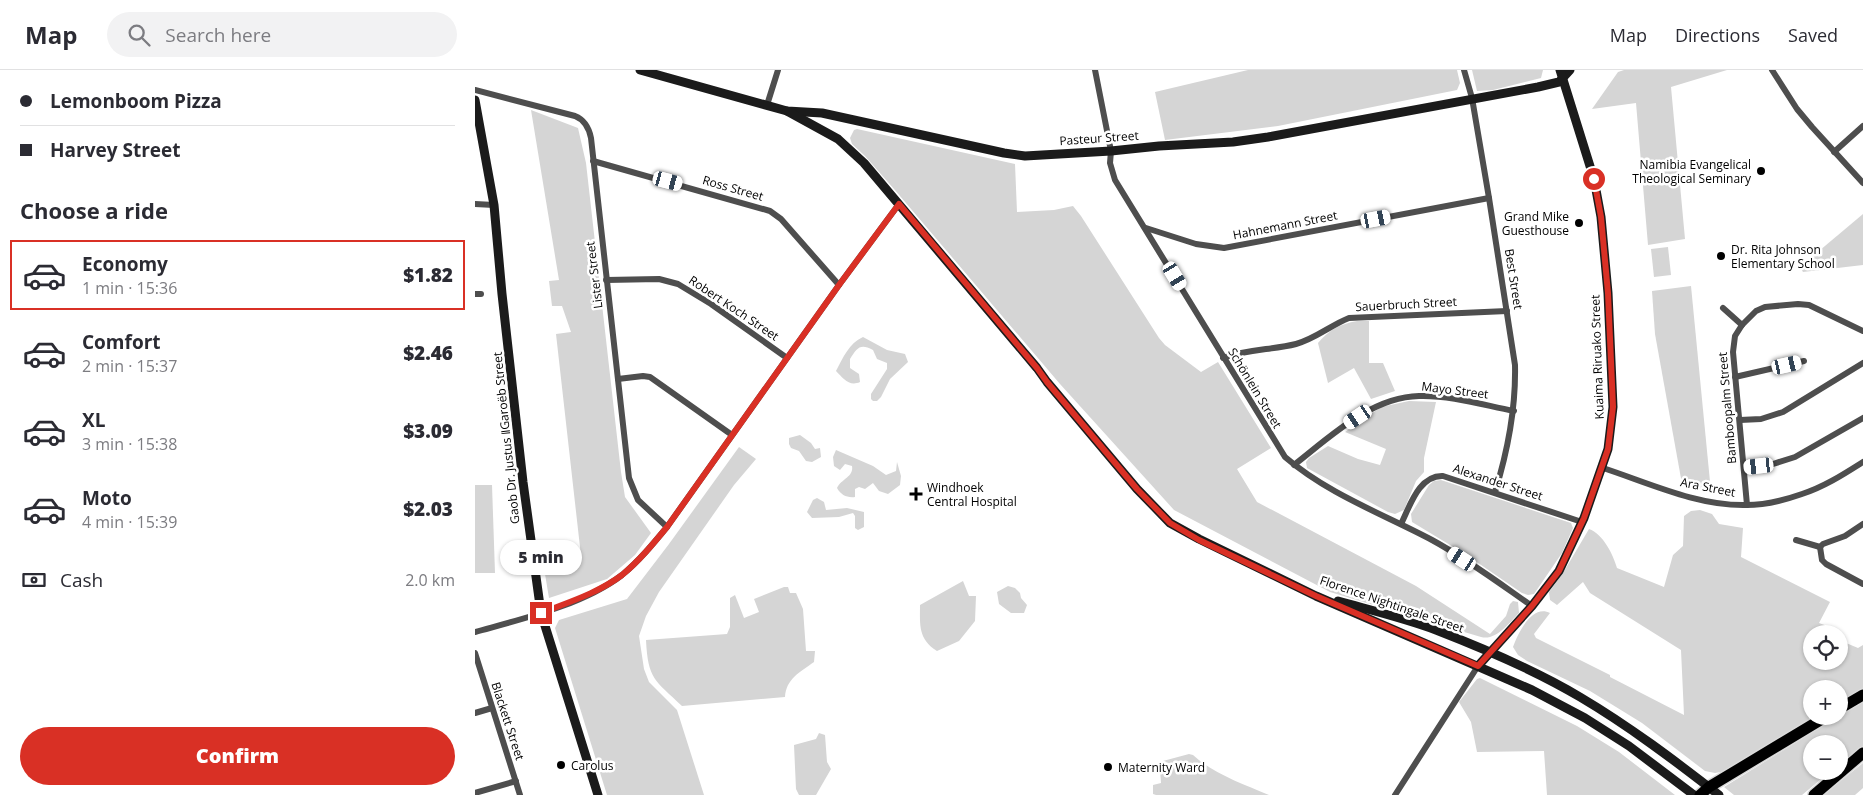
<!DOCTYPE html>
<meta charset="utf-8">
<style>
body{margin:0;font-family:"Open Sans",sans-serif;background:#f2f2f3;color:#2b2b33;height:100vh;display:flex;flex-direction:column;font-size:19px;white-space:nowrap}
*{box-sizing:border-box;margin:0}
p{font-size:16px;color:#7c7c81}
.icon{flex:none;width:28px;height:28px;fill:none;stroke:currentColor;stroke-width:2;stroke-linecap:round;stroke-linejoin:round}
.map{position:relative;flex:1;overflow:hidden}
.panel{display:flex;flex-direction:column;background:#fff;width:475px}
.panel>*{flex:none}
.banner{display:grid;align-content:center;height:110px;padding:0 20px;background:#fff}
.buttons{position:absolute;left:1328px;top:555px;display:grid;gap:10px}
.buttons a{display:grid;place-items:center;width:45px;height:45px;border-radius:50%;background:#fff;box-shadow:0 1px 4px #0004;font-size:25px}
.end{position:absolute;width:22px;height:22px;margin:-11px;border:6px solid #d93025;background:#fff;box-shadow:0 0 0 2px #fff}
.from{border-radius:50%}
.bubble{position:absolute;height:35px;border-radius:18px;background:#fff;box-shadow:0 1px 4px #0004;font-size:16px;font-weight:800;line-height:35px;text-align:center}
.car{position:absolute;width:15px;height:30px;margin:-15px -8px;border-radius:6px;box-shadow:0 0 4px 1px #0007;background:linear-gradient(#fff 24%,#345 0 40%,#fff 0 76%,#345 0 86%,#fff 0)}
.banner b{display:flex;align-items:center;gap:18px;height:48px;font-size:19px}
.banner b+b{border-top:1px solid #e1e1e2}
.banner i{width:12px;height:12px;background:#2b2b33}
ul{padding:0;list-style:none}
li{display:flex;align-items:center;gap:15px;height:70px;margin:0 10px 8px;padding:0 10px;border:2px solid transparent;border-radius:0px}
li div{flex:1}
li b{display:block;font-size:19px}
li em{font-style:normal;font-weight:800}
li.on{border-color:#d93025}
li>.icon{width:45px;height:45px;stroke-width:1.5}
h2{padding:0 20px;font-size:22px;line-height:60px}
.pay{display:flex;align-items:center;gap:12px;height:55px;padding:0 20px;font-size:19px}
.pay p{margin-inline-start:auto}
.button{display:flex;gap:10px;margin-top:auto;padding:10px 20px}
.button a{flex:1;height:58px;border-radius:30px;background:#d93025;color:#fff;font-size:20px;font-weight:800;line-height:58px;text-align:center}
header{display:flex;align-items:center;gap:30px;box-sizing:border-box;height:70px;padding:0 25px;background:#fff;border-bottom:1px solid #e1e1e2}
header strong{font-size:24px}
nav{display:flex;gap:28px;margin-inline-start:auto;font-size:18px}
.search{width:350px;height:45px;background:#f2f2f3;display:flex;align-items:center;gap:12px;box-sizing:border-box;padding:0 18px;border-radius:28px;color:#7c7c81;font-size:19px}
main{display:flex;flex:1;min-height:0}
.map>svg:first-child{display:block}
.green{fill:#d5d5d5}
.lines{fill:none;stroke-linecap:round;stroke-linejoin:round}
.highway-casing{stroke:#dbdbdb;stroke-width:14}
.street{stroke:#4e4e4e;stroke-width:6}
.secondary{stroke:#1b1b1b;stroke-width:9}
.highway{stroke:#000;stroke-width:11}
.route{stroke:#d93025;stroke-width:6}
.poi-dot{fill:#000;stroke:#fff;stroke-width:2}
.labels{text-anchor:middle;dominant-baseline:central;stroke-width:5;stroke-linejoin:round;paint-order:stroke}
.street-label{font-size:12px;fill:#000;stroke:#fff}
.poi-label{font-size:12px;fill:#000;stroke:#fff;text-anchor:start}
</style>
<header>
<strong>Map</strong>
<div class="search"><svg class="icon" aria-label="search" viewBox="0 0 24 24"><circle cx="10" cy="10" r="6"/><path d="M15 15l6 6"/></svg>Search here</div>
<nav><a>Map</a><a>Directions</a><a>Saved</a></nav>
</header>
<main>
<section class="panel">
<div class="banner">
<b><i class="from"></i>Lemonboom Pizza</b>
<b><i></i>Harvey Street</b>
</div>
<h2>Choose a ride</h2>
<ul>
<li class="on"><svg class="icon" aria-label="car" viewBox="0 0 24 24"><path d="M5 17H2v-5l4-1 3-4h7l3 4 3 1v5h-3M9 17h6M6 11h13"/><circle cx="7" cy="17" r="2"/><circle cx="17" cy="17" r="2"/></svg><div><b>Economy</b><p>1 min · 15:36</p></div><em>$1.82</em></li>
<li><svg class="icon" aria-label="car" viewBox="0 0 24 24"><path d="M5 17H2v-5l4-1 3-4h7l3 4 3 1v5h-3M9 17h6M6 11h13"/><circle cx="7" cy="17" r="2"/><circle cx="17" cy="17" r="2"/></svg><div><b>Comfort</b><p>2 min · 15:37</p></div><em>$2.46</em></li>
<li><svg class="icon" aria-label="car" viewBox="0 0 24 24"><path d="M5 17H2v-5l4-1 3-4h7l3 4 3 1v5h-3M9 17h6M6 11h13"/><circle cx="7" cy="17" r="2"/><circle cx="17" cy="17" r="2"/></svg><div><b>XL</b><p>3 min · 15:38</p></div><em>$3.09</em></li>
<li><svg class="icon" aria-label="car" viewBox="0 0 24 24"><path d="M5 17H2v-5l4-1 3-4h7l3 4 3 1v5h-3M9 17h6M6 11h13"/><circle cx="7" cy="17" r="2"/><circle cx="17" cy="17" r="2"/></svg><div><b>Moto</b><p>4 min · 15:39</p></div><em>$2.03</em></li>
</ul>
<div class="pay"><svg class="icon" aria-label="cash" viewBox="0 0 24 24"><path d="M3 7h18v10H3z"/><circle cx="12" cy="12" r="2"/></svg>Cash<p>2.0 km</p></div>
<div class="button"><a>Confirm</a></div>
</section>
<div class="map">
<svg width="1388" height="725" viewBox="0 0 1388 725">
<rect width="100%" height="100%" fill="#fff"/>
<g class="green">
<path d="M773,0H982L985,13L982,20L803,56L690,70L680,22Z"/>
<path d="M997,0H1068L1066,8L1018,20L1002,21Z"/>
<path d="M1149,0H1252L1196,17L1210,169L1173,175L1161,33L1117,39L1143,2Z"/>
<path d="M56,40L103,58L111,93L146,402L150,427L176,463L160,485L132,509L74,528L69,498L106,486L81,264L96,262L87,236H77L74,211L84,210Z"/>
<path d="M382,59L540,94L542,142L579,140L598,136L606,146L684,268L690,275L726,302L743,292L796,378L762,399L782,432L941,516L1015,564L1031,546L1035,534L1038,531L1043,532L1044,543C1034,553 1021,571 1006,567L855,522L699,440L585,314L419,119L390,86L377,74L375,68L379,60Z"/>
<path d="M1388,144V195L1328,202L1325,197Z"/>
<path d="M1193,177L1196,205L1179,207L1176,179Z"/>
<path d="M1216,216L1236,422L1207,414L1180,264L1177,221Z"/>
<path d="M882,251H894V293H908L920,321L896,329L879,298L853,313L843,273C854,260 865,254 882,251Z"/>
<path d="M388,267L412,280L430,284L433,292L415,309L406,327L402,331H398L396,329V324L412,299V293L402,289L398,280C385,273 382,278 375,289V298L384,304L385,312C374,317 368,308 361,301C368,288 374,273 388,267Z"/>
<path d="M934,331L961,332L949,388V402L941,411L929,440L920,444L913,442L832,398L831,392L834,388L853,376L883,389L905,395L911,379L870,362L906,337Z"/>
<path d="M325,365L336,373L340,379L345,378L346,387L337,392L331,391L324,381L316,378L314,374V368Z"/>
<path d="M264,377L281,389L259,415L184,522L171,546L164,566L169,599L174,612L202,640L229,725H132L80,558L84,550L152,529L194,474Z"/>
<path d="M361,380L398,396L411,405L421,401L422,392L426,406L425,415L413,424L404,421L398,413L390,419L384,417L380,419V427C372,428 366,425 362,418C366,409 379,407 377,396L370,394L365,400L359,396L358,387Z"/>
<path d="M966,410L1096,453L1098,458L1087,483L1059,524L1053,525L1047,523L990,484L937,452L936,444L954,415L959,411Z"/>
<path d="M0,415H17L20,503H0Z"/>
<path d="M342,428L349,432L351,440L372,438L389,442V457L383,460L380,458V446L378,443L364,447L337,448L332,442L338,430Z"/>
<path d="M1225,440L1237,444L1244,454L1268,458L1266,487L1355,532L1344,553L1352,556L1348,564H1336V591H1364V570L1383,578L1388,575V619L1364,634V619H1336V646H1344L1252,701L1240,703L1230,701L1167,653L1115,621L1052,591L1043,585L1038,577C1043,563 1057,534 1075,543L1059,564L1061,568L1135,605V607L1209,645L1206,580L1115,523L1108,512L1082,535L1075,530L1074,522L1088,503L1114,459C1128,464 1138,484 1142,498L1189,517L1198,485L1208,476L1209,446L1216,441Z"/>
<path d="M488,511L494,526H501L500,551L484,571L462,581C443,569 445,555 445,535Z"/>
<path d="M533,516L540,518L545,523L546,528L552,535L549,543H536L524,534L522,522Z"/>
<path d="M309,517H313L315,523H321L328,539L331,581H340L339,592C325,602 311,609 310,627L207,636C180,610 173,610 171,570L252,564L255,557V528L260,525L269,548L284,542L279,529Z"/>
<path d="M1005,608L1102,656L1144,682L1200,725H1072L1069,681L1002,682L996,652L984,632L1002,609Z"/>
<path d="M1388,631V676L1364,695V674H1336V701H1356L1327,725H1259L1249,717Z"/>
<path d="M344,663L350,665L352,692L356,699L341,725H324L321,719L319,675L341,669Z"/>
<path d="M714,684L718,685C739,704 768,714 794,725H681L678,724V715L686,713L685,699L688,691Z"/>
<path d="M1388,693V718L1380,725H1348Z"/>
</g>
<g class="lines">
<g class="highway-casing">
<g id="highway">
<path d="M1364,639L1388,625"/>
<path d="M1225,725L1234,717L1352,646"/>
<path d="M1339,725L1388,683"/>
</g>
</g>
<g class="street">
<path d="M620,0L636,81L635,93L640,110L810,387C853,424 908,444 957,470C992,489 1024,513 1057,536"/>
<path d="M989,0L997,28L1014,128L1040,295C1041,340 1033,380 1020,422"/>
<path d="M1297,0L1322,39L1337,57L1388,113"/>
<path d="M0,20L100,46C110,50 114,58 116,68L154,408L163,430L192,457"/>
<path d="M292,35L303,0"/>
<path d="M1359,82L1388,56"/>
<path d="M118,91L295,141L306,149L364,215"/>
<path d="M0,134L19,135"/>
<path d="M671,158L721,174L749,178L1014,128"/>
<path d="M131,210L184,209L203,214L236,234L312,288"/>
<path d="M0,224H6"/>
<path d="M1248,238L1267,255"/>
<path d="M748,288C772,279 797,280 821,274C840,269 856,255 874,248L1032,241"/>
<path d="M1260,307L1329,291"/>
<path d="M143,309L168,306L175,307L257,365"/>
<path d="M1265,350L1286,349L1308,342L1388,293"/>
<path d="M819,395C855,367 896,327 944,326C976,325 1008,335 1039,341"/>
<path d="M1269,397L1298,394L1320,387L1388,348"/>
<path d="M1128,398C1174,413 1222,436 1271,435C1290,435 1310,430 1327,424C1349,417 1369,404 1388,392"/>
<path d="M1272,435L1258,282L1260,266L1267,255L1281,241L1290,237L1323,234L1334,235L1388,261"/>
<path d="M926,454C935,436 944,405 968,406L1107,452"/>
<path d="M1321,470L1345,477"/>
<path d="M1345,477L1347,490L1351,494L1388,514"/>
<path d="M1345,477L1348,474L1370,466L1388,454"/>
<path d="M0,562C47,549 108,535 147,505C164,491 178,474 192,457L364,215L424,134"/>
<path d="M0,583L45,725"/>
<path d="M0,643L17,638"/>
<path d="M0,723L41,711"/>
<path d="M920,725L1003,596"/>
</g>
<g class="secondary">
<path d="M165,0L312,41L347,43L529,83L550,86L636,81L684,76L758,72L793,67L1063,17L1084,12L1095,0"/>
<path d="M0,30L19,135L27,224L48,412L66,543L123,725"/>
<path d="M312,41L363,69L389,93L562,298L572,312L662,419L695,453L724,469L841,526L1057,620L1110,648L1154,676L1219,725"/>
<path d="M863,531C895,540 929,548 961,560C1010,579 1060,600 1105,627C1154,656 1199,690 1244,725"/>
<path d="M1003,596L1057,536L1084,501L1109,448L1133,379L1138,337L1133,223L1126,147L1119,109L1085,0"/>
</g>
<use href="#highway" class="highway"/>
</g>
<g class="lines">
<path class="route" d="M66,543C94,532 123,523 147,505C164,491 178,474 192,457L364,215L424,134L562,298L572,312L662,419L695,453L724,470L841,526L1003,596L1057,536L1084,501L1109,448L1133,379L1138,337L1133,223L1126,147L1119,109"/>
</g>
<g class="poi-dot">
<circle cx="1286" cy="101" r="5"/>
<circle cx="1104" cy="153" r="5"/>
<circle cx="1246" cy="186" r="5"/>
<path d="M438.5 416.5h5v5h5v5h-5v5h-5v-5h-5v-5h5z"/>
<circle cx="86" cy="695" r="5"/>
<circle cx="633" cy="697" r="5"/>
</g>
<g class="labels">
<g class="street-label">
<text transform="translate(624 68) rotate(-4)">Pasteur Street</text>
<text transform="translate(258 118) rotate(16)">Ross Street</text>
<text transform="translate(810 155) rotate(-11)">Hahnemann Street</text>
<text transform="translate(119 205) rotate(-97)">Lister Street</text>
<text transform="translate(1039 209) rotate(81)">Best Street</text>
<text transform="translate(931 234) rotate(-3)">Sauerbruch Street</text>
<text transform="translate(259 238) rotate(34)">Robert Koch Street</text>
<text transform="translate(1122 287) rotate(-92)">Kuaima Riruako Street</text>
<text transform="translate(780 318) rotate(59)">Schönlein Street</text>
<text transform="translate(980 320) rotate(7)">Mayo Street</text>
<text transform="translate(1252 338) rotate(-95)">Bamboopalm Street</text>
<text transform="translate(31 368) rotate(-96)">Gaob Dr. Justus ǁGaroëb Street</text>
<text transform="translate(1023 412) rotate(18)">Alexander Street</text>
<text transform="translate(1233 417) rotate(11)">Ara Street</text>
<text transform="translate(917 534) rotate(19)">Florence Nightingale Street</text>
<text transform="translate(33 651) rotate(72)">Blackett Street</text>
</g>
<g class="poi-label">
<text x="1276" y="94" text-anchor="end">Namibia Evangelical<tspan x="1276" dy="14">Theological Seminary</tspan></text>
<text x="1094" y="146" text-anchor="end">Grand Mike<tspan x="1094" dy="14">Guesthouse</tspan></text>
<text x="1256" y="179">Dr. Rita Johnson<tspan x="1256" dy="14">Elementary School</tspan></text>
<text x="452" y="417">Windhoek<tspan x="452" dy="14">Central Hospital</tspan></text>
<text x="96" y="695">Carolus</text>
<text x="643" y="697">Maternity Ward</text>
</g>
</g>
</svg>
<div class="buttons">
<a><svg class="icon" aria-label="locate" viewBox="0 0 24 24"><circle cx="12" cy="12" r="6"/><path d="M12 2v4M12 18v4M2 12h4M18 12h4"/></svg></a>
<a>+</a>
<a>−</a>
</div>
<i class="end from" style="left:1119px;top:109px"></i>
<i class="end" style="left:66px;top:543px"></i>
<div class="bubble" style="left:25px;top:470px;width:82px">5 min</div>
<i class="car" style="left:193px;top:111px;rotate:105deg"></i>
<i class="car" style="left:901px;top:149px;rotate:79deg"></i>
<i class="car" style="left:700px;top:206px;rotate:149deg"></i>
<i class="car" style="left:1312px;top:295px;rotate:77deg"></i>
<i class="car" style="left:883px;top:347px;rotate:236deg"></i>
<i class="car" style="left:1284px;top:396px;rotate:264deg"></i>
<i class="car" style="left:987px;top:489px;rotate:303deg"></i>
</div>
</main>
